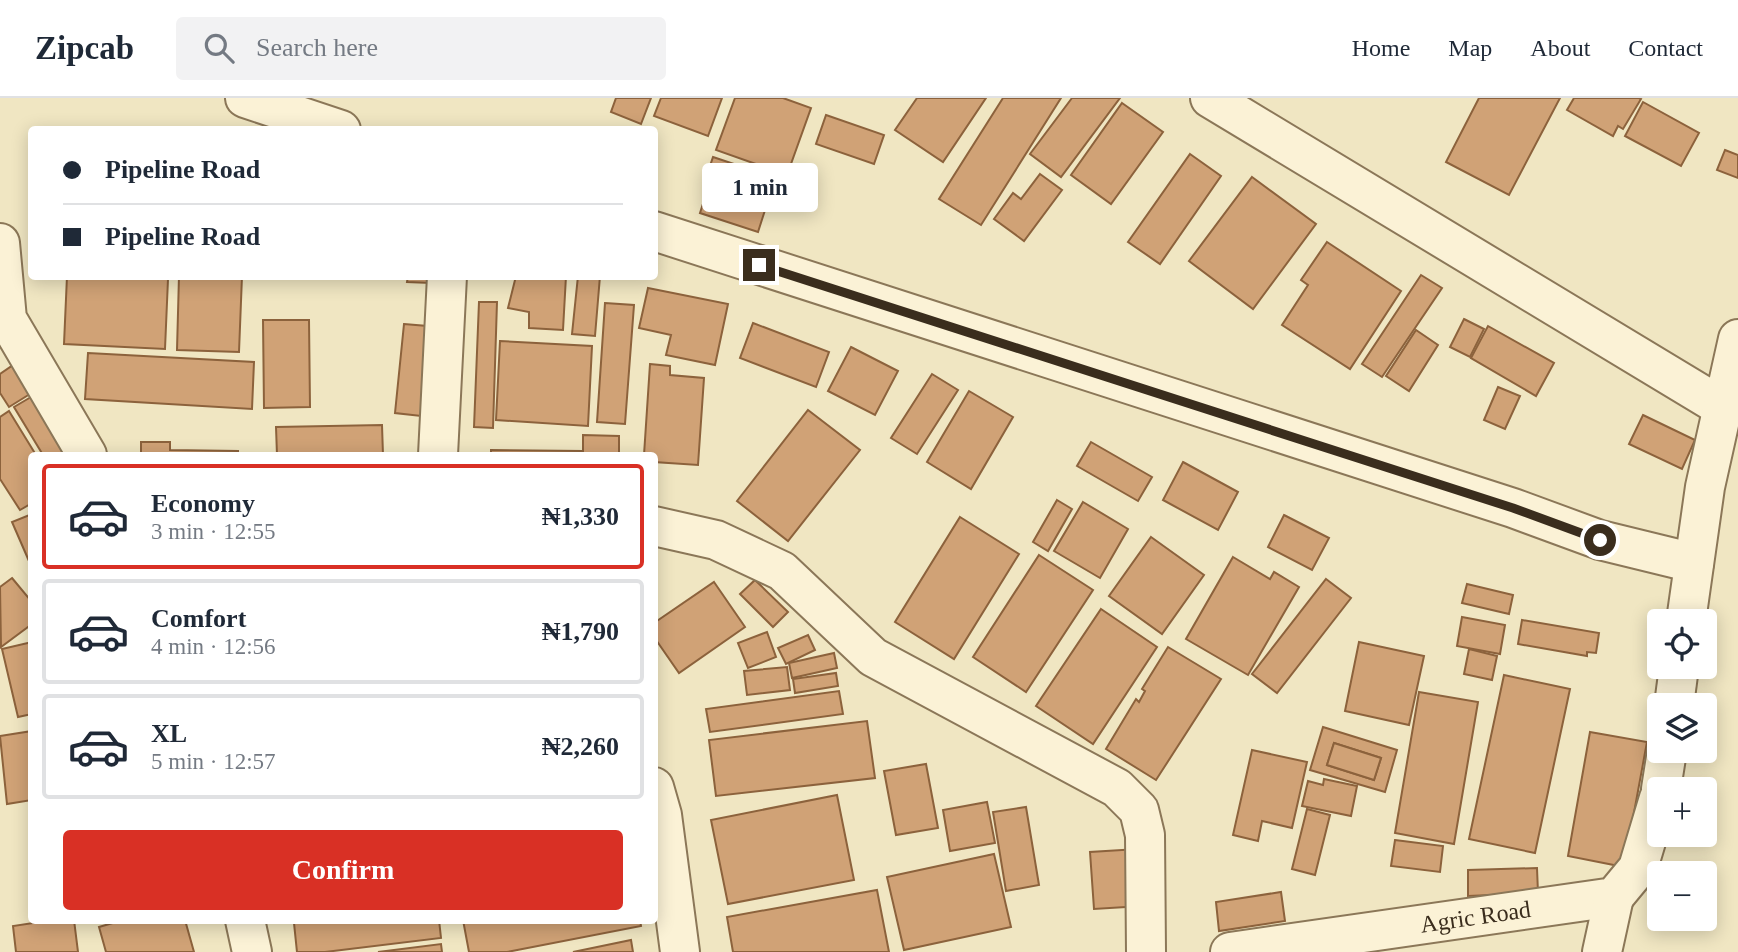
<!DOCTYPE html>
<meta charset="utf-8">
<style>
body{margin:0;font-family:Georgia,serif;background:#f2f2f3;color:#1f2937;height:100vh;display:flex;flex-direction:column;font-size:26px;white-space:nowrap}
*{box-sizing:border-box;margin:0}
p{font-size:23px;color:#747a83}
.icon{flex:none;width:38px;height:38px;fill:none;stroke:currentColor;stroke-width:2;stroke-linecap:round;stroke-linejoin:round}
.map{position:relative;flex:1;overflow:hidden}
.panel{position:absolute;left:28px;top:354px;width:630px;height:472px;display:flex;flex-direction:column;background:#fff;border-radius:7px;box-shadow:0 4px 18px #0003}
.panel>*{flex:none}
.banner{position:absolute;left:28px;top:28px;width:630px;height:154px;border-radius:7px;box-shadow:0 4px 18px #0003;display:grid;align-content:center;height:154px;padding:0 35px;background:#fff}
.buttons{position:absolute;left:1647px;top:511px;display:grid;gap:14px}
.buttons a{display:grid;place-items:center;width:70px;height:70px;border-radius:7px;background:#fff;box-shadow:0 4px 18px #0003;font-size:35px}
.end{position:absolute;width:32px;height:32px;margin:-16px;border:9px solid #3a2d1d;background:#fff;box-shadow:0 0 0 4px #fff}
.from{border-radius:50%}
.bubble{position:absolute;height:49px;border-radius:7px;background:#fff;box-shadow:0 4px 18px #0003;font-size:23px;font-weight:600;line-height:49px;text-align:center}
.banner b{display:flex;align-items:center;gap:24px;height:66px;font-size:26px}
.banner b+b{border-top:2px solid #e0e1e3}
.banner i{width:18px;height:18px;background:#1f2937}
ul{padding:12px 0 0;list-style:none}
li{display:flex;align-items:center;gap:21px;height:105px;margin:0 14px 10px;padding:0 21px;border:4px solid #e0e1e3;border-radius:7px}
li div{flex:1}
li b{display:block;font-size:26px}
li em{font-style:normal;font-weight:600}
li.active{border-color:#d93025}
li>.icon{width:63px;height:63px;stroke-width:1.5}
.primary-button{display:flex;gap:14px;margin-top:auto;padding:14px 35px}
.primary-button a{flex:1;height:80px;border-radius:7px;background:#d93025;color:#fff;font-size:28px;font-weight:600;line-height:80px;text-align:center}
header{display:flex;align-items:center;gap:42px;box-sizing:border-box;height:98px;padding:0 35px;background:#fff;border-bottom:2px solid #e0e1e3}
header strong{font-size:33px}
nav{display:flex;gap:38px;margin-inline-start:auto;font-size:24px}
.search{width:490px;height:63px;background:#f2f2f3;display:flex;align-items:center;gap:18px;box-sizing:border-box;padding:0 24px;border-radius:7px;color:#747a83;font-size:26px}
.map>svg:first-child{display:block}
.building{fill:#d0a276;stroke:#8c623c;stroke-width:2;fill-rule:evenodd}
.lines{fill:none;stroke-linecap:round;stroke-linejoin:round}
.minor-casing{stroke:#8b7758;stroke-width:42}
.minor{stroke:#fbf2d6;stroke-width:38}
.route{stroke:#3a2d1d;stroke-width:9}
.labels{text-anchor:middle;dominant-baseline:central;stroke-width:5;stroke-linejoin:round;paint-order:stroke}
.street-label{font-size:24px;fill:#3a2d1d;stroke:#f7efd2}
</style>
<header>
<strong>Zipcab</strong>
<div class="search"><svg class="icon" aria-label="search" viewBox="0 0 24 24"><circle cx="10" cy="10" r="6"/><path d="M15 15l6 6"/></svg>Search here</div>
<nav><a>Home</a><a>Map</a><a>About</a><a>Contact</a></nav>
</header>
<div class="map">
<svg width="1738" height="854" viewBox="0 0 1738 854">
<rect width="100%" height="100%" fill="#f0e6c2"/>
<g class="building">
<path d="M616,0H651L641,26L611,14Z"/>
<path d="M661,0H722L708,38L654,18Z"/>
<path d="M735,0H783L811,10L787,77L716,52Z"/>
<path d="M917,0H986L943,64L895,32Z"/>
<path d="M1003,0H1061L981,127L939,101Z"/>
<path d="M1072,0H1120L1061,79L1030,56Z"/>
<path d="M1479,0H1560L1509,97L1446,64Z"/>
<path d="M1574,0H1639L1641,1L1623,31L1618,28L1613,38L1567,12Z"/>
<path d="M1643,4L1699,35L1681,68L1625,38Z"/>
<path d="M1122,5L1163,34L1111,106L1071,77Z"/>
<path d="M826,17L884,37L874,66L816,46Z"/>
<path d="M1725,52L1738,57V80L1717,72Z"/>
<path d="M1190,56L1221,78L1160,166L1128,144Z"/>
<path d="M713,59L770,78L763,100L706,80Z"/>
<path d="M1040,76L1062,92L1024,143L994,121L1013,95L1021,101Z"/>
<path d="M1252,79L1316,126L1253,211L1189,163Z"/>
<path d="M709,87L767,106L758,134L700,115Z"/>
<path d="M1327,144L1401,193L1350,271L1282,227L1308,187L1301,182Z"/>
<path d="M1421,177L1442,190L1382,279L1362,266Z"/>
<path d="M67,178L168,181L165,251L64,246Z"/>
<path d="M179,178H242L239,254L177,252Z"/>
<path d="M408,178H431V185L407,184Z"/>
<path d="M516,178H566L563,232L529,230V214L508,210Z"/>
<path d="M578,178H600L595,238L572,236Z"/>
<path d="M648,190L728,206L715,267L666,257L671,237L639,230Z"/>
<path d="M479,204H497L493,330L474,329Z"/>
<path d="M605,205L634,207L625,326L597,324Z"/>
<path d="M1464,221L1484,231L1470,259L1450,249Z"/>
<path d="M263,222H309L310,309L264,310Z"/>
<path d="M753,225L829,254L816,289L740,260Z"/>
<path d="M404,226L439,229L430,319L395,315Z"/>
<path d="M1488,228L1554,265L1536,298L1471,260Z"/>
<path d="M1416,232L1438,247L1409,293L1386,278Z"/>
<path d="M500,243L592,248L588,328L496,322Z"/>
<path d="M851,249L898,273L875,317L828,293Z"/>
<path d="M88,255L254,264L252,311L85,301Z"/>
<path d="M19,263L38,291L9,309L0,295V276Z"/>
<path d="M650,266L670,268V277L704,280L698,367L654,364V357H644Z"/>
<path d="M932,276L958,292L917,356L891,340Z"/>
<path d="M1498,289L1520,298L1505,331L1484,322Z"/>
<path d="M969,293L1013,319L971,391L927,364Z"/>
<path d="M31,299L65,357H43L14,309Z"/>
<path d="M808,312L860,352L788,443L737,403Z"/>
<path d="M9,313L36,357H32V405L20,412L0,381V319Z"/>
<path d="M1643,317L1695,342L1682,371L1629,346Z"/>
<path d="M382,327L383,357H277L276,329Z"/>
<path d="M583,337L619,338V357H491V352L583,353Z"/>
<path d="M141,344H170V352L238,353V357H141Z"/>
<path d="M1091,344L1152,379L1138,403L1077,368Z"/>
<path d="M1183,364L1238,394L1218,432L1163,402Z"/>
<path d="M1057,402L1072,411L1048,453L1033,444Z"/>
<path d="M1083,404L1128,431L1100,480L1054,453Z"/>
<path d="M32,416V470L12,424Z"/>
<path d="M1284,417L1329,440L1312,472L1268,449Z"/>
<path d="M960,419L1019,456L954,561L895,524Z"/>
<path d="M1151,439L1204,477L1162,536L1109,498Z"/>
<path d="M1039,457L1093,492L1026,594L973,559Z"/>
<path d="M1233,459L1270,481L1274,474L1299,489L1248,577L1186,541Z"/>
<path d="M12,480L32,504V526L1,549L0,489Z"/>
<path d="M1326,481L1351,500L1277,595L1252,576Z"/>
<path d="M755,482L788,514L773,529L740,496Z"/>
<path d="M714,484L745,529L679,575L654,539V525Z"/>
<path d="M1467,486L1513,497L1509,516L1462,505Z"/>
<path d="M1101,511L1157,549L1093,646L1036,608Z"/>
<path d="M1462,519L1505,527L1500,556L1457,548Z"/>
<path d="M1522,522L1599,535L1596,555L1587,554V558L1518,546Z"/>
<path d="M767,534L776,559L748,570L738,545Z"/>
<path d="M808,537L815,552L786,566L778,550Z"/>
<path d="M32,544V616L18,619L2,551Z"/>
<path d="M1359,544L1424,558L1409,627L1345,613Z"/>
<path d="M1168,549L1221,581L1156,682L1106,651L1136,601L1139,604L1145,593L1142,591Z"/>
<path d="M1469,551L1497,558L1492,582L1464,576Z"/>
<path d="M834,555L837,570L792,580L789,565Z"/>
<path d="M787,569L790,592L747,597L744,573Z"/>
<path d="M836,575L838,588L795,595L793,581Z"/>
<path d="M1504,577L1570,591L1535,755L1469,741Z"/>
<path d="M839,593L843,616L710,634L706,611Z"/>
<path d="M1419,594L1478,604L1454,746L1395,735Z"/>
<path d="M867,623L875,680L716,698L709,642Z"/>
<path d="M1323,629L1397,652L1385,694L1310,672ZM1334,645L1381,660L1374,682L1327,667Z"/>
<path d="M32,633V702L7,706L0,638Z"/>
<path d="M1590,634L1647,644L1624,769L1568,758Z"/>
<path d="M1334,645L1381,660L1374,682L1327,667Z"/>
<path d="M1252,652L1307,664L1292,730L1262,723L1258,743L1233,737Z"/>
<path d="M926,666L938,730L896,737L884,673Z"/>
<path d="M1324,681L1357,688L1351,718L1302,708L1308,683L1323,687Z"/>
<path d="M837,697L854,782L728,806L711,722Z"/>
<path d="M987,704L995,745L950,753L943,712Z"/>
<path d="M1026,709L1039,787L1006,793L993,714Z"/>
<path d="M1307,711L1330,717L1315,777L1292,771Z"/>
<path d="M1395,742L1443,748L1440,774L1391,768Z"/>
<path d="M1138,751L1142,808L1094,811L1090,754Z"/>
<path d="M994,756L1011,829L904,852L887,779Z"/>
<path d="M1537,770L1538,795L1468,798V772Z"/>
<path d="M877,792L889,854H733L727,819Z"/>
<path d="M1281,794L1285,823L1219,833L1216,804Z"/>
<path d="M53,822H74L78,854H16L13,828Z"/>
<path d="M123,822H185L194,854H106L99,829Z"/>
<path d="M316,822H439L441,840L325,854H297L294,825Z"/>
<path d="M463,822H640L641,828L507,854H469Z"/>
<path d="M631,842L633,854H573Z"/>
<path d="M441,846L442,854H378Z"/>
</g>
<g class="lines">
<g class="minor-casing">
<g id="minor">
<path d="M245,0L341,32"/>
<path d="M1210,0L1722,309"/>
<path d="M654,133L1513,410L1600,442L1694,465"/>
<path d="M0,145L7,221L87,357"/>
<path d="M438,357L447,178"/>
<path d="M654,428L716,442L782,473L873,559L1117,690L1139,712L1145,737L1146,854"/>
<path d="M1686,523L1705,389L1738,241"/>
<path d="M1674,607L1679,569"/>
<path d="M654,689L662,717L680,854"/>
<path d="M1661,691L1667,653"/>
<path d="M245,822L252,854"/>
<path id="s1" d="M1230,854L1614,799L1638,770L1659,700"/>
<path d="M1602,854L1614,799"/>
</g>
</g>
<use href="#minor" class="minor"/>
</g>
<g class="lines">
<path class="route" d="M759,167L1513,410L1600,442"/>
</g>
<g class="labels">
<g class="street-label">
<text stroke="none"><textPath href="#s1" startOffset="248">Agric Road</textPath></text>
</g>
</g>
</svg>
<div class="buttons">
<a><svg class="icon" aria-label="locate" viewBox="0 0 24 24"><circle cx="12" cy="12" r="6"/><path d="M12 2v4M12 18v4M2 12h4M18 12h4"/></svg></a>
<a><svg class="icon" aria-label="layers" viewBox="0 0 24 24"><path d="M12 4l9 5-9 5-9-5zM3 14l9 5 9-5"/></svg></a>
<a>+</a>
<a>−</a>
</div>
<i class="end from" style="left:1600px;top:442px"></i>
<i class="end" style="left:759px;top:167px"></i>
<div class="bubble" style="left:702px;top:65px;width:116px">1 min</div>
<div class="banner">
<b><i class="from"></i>Pipeline Road</b>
<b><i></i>Pipeline Road</b>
</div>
<section class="panel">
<ul>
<li class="active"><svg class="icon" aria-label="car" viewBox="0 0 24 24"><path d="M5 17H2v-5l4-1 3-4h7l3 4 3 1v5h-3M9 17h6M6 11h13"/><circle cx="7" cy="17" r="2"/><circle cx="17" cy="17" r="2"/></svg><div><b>Economy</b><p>3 min · 12:55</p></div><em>₦1,330</em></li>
<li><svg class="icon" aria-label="car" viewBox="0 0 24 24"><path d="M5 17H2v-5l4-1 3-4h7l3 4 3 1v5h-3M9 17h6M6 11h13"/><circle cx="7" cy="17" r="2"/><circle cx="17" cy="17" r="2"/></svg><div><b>Comfort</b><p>4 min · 12:56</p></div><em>₦1,790</em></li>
<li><svg class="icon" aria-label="car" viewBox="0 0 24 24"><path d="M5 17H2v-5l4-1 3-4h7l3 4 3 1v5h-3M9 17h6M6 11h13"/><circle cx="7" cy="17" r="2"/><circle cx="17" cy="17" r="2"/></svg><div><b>XL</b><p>5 min · 12:57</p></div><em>₦2,260</em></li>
</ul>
<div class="primary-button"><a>Confirm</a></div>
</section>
</div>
